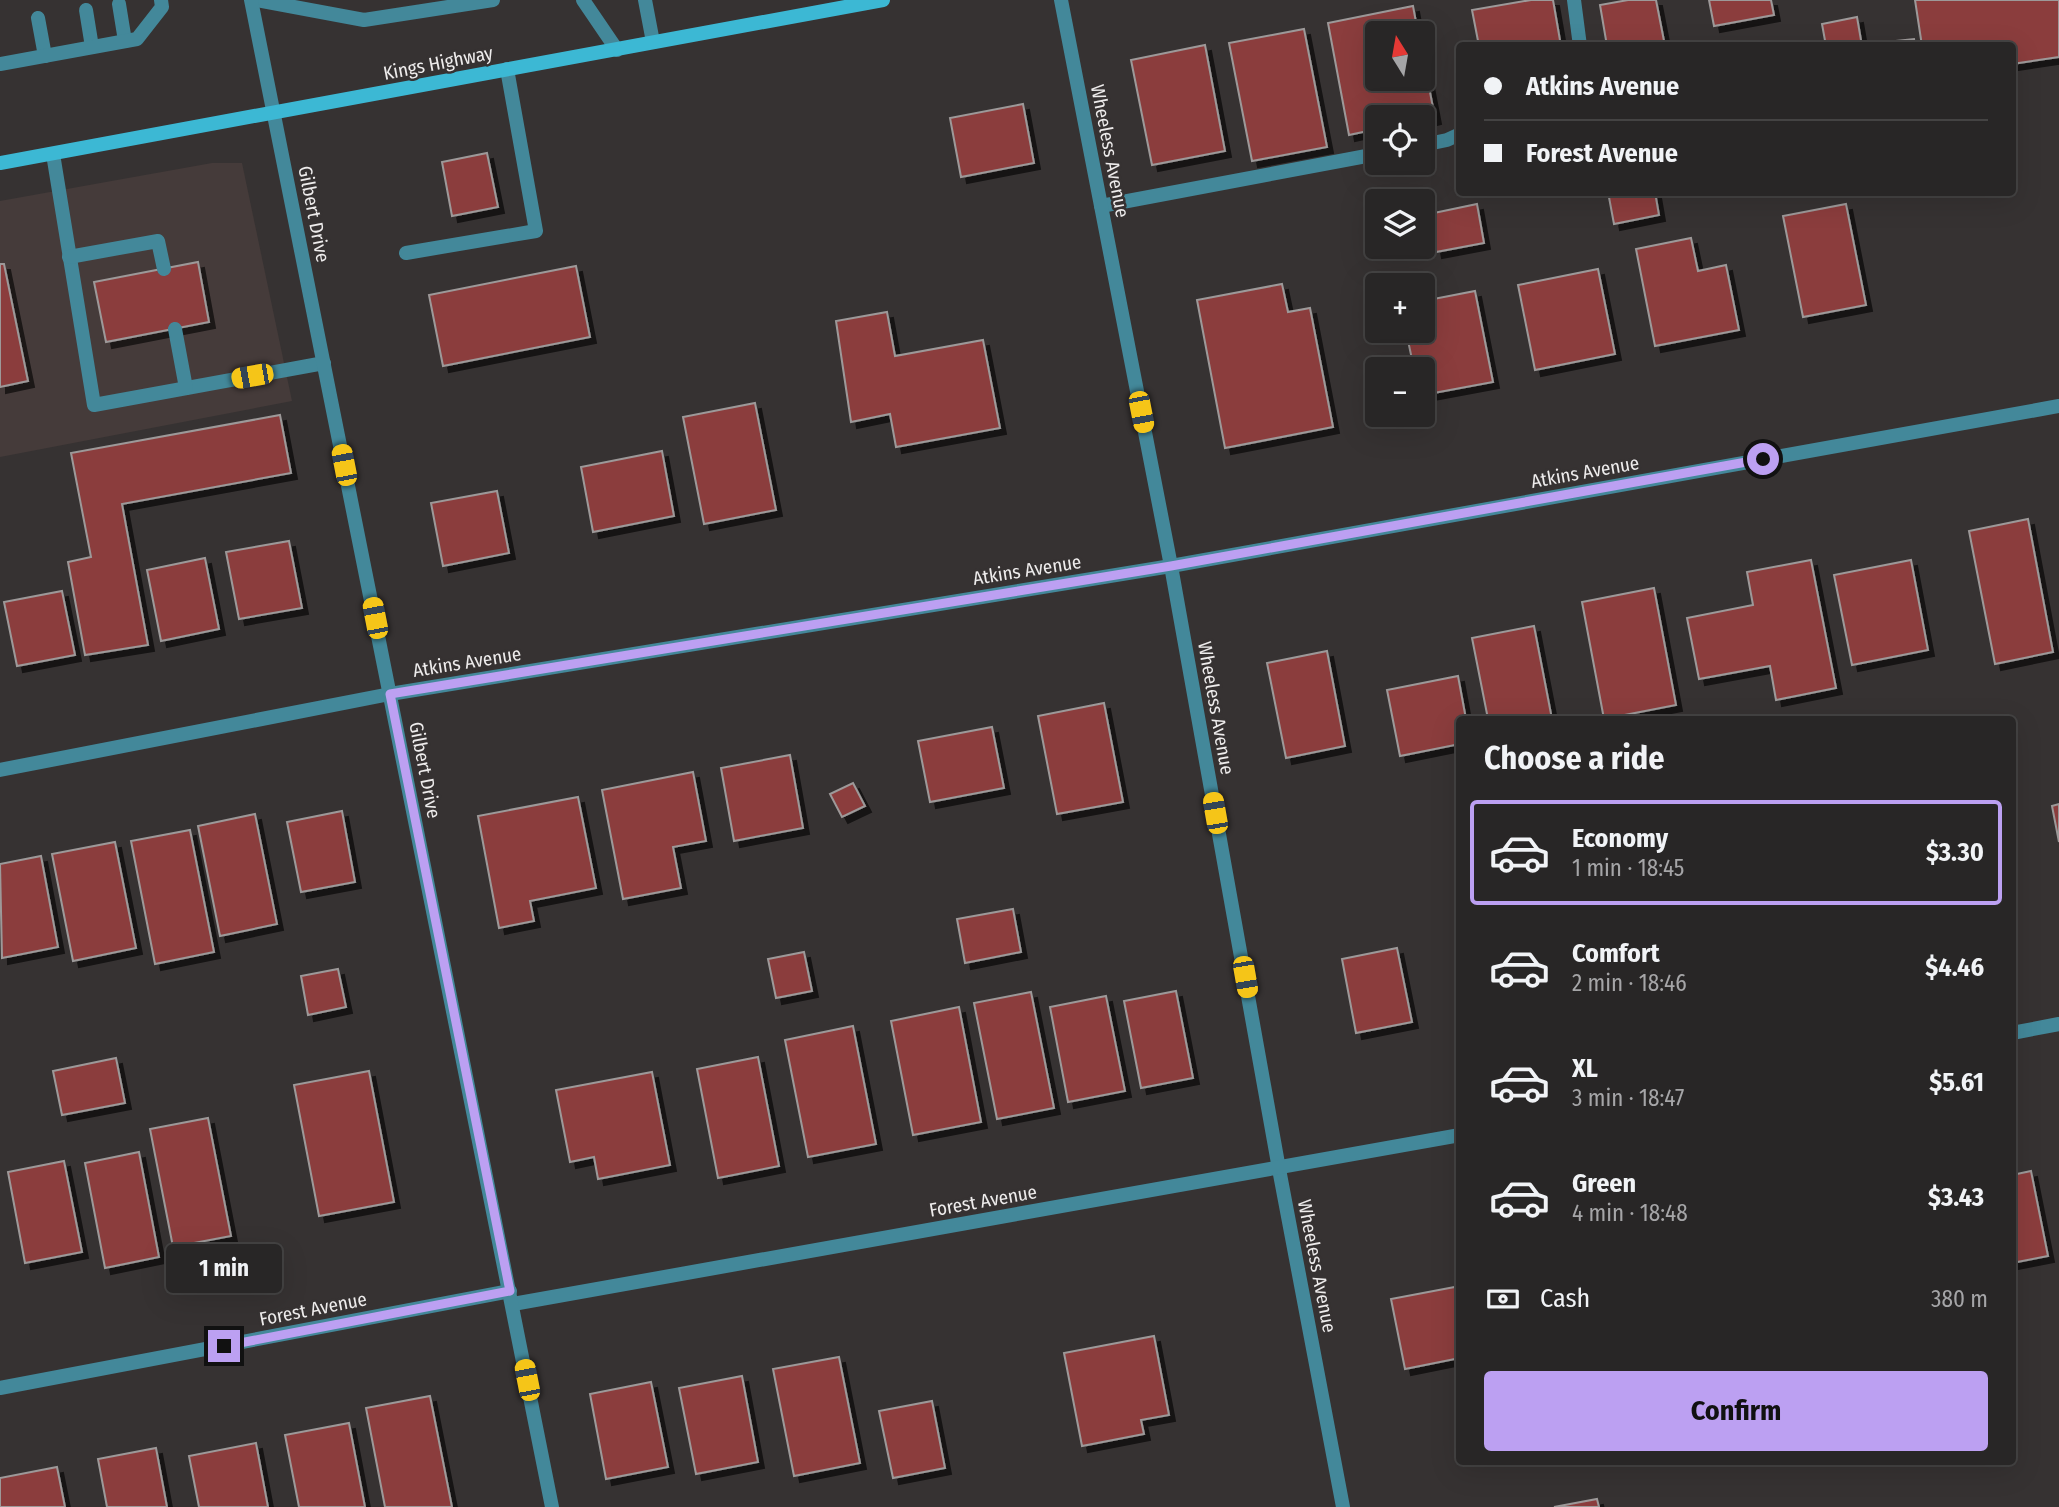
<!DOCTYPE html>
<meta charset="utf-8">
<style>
body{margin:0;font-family:"Fira Sans Condensed",sans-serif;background:#302e2e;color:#f1f3f6;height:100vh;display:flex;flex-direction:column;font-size:26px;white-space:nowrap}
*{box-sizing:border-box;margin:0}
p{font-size:23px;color:#a5a5a7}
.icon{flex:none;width:38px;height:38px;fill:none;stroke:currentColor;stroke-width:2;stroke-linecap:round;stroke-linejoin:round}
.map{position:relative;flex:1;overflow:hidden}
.panel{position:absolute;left:1456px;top:716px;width:560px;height:749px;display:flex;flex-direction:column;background:#282626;border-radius:7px;box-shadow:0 7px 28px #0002,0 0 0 2px #444343}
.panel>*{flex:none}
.top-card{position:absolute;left:1456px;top:42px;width:560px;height:154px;border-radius:7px;box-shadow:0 7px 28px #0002,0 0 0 2px #444343;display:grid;align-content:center;height:154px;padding:0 28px;background:#282626}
.needle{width:46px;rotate:349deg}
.tools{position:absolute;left:1365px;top:21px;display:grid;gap:14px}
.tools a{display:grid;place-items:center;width:70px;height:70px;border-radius:7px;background:#282626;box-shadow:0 7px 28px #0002,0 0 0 2px #444343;font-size:35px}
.end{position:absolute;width:32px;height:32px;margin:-16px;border:9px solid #bca0f2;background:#111;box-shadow:0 0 0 4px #111}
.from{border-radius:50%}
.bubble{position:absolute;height:49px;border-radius:7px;background:#282626;box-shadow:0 7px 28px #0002,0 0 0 2px #444343;font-size:23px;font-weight:700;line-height:49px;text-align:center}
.car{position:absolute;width:21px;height:42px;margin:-21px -10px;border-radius:9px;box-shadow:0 0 5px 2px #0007;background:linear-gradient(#f5c518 24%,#345 0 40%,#f5c518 0 76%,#345 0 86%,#f5c518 0)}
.top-card b{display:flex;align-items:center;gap:24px;height:66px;font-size:26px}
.top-card b+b{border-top:2px solid #444343}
.top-card i{width:18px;height:18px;background:#f1f3f6}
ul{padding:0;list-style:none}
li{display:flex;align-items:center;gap:21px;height:105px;margin:0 14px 10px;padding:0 14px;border:4px solid transparent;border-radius:7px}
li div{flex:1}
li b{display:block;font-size:26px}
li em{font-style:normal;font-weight:700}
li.current{border-color:#bca0f2}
li>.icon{width:63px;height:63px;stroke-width:1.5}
h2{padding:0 28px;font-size:32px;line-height:84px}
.pay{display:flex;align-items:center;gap:18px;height:77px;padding:0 28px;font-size:26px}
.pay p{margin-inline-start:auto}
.primary-button{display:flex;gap:14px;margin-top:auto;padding:14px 28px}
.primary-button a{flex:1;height:80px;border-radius:7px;background:#bca0f2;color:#111;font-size:28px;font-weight:700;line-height:80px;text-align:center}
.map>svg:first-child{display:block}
.built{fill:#453b3a}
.building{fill:#8b3e3e;stroke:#9d9999;stroke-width:2;filter:url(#shadow)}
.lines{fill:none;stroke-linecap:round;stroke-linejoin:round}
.service{stroke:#43889a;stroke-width:14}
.minor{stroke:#43889a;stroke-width:14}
.tertiary{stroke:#43889a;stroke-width:14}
.secondary{stroke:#3cb8d4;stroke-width:14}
.route{stroke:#bca0f2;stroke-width:9}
.labels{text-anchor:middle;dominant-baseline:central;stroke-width:5;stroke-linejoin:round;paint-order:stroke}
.street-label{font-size:19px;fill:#eeecec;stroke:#363232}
</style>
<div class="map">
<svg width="2059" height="1507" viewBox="0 0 2059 1507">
<defs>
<filter id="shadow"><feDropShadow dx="6" dy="6" stdDeviation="0" flood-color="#0009"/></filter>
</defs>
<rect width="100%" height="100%" fill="#363232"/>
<path class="built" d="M212,163H242L292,401L0,457V201Z"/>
<g class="building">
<path d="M1531,0H1553L1561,46H1479L1472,10Z"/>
<path d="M1628,0H1656L1665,46H1607L1600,5Z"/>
<path d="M1709,0H1771L1774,15L1714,26Z"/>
<path d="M1915,0H2059V57L2012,64V46H1922Z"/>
<path d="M1413,6L1418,33H1377V79H1423V56L1435,118L1423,121V117H1377V129L1349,135L1328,23Z"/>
<path d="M1857,17L1862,46H1826L1822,24Z"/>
<path d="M1304,29L1327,147L1252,161L1229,43Z"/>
<path d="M1914,39L1915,46H1876L1875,43Z"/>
<path d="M1205,45L1225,151L1152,165L1131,60Z"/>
<path d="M1023,104L1034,163L961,177L950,118Z"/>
<path d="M487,153L498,207L452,216L442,162Z"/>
<path d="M1608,192H1655L1659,215L1614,224Z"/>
<path d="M1477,204L1484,243L1436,252L1429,214Z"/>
<path d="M1846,204L1866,305L1803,317L1783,216Z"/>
<path d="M1691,238L1698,271L1726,265L1739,330L1655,346L1636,249Z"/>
<path d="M198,262L209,322L106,342L94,282Z"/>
<path d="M0,264H4L28,381L0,387Z"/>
<path d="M576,266L590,337L443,366L429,295Z"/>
<path d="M1598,269L1615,354L1535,370L1518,285Z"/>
<path d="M1282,284L1288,312L1310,308L1333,427L1225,448L1197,300Z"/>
<path d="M1475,291L1493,382L1423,395V369H1414L1406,331H1423V301Z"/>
<path d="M887,312L895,356L983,340L1000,428L896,447L890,414L851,422L836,321Z"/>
<path d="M755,403L776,510L704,524L683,417Z"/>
<path d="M280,415L291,473L122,504L148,645L85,655L68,562L91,557L71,453Z"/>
<path d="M662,451L674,516L593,532L581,467Z"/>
<path d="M497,491L509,553L443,566L431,503Z"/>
<path d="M2028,519L2053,652L1995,664L1969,531Z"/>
<path d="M289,541L302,608L239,619L226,552Z"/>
<path d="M205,558L219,629L161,641L147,570Z"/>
<path d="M1811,560L1836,688L1776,700L1770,666L1699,679L1687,618L1753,605L1747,572Z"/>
<path d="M1911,560L1928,650L1852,665L1834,575Z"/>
<path d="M1654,588L1676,705L1604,719L1582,602Z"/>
<path d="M62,591L75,655L17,666L4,602Z"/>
<path d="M1534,626L1552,719H1488L1472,638Z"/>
<path d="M1327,651L1345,746L1286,758L1267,663Z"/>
<path d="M1458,676L1466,719H1460V744L1400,756L1387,690Z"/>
<path d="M1104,703L1123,802L1057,814L1038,716Z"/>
<path d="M992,727L1004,788L930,802L918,741Z"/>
<path d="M790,755L803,828L734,841L721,768Z"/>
<path d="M693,772L706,841L673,847L681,888L623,899L602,790Z"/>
<path d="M853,783L865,806L842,817L830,794Z"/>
<path d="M578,797L596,888L530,901L534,921L499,928L478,816Z"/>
<path d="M2059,804V842L2052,806Z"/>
<path d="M342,811L355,882L301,892L287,822Z"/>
<path d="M255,814L277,924L220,936L198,826Z"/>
<path d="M190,830L214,952L155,964L131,841Z"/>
<path d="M115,842L136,948L73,961L52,854Z"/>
<path d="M41,856L58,947L2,958L0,864Z"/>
<path d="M1013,909L1021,952L965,963L957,919Z"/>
<path d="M1397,948L1412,1022L1356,1033L1342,959Z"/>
<path d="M804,952L812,991L776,998L768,959Z"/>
<path d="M338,969L346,1007L308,1015L301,976Z"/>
<path d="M1176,991L1193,1078L1141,1088L1124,1001Z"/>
<path d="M1031,992L1054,1108L997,1119L974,1003Z"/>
<path d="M1106,996L1125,1091L1068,1102L1050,1007Z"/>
<path d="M959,1007L981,1122L913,1135L891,1021Z"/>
<path d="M853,1026L876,1144L808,1157L785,1040Z"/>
<path d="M758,1057L779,1166L718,1178L697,1069Z"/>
<path d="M116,1058L125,1103L62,1115L53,1071Z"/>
<path d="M369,1071L394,1202L319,1216L294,1085Z"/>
<path d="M652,1072L670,1165L598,1179L594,1157L570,1162L556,1090Z"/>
<path d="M208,1118L231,1236L173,1247L150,1129Z"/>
<path d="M139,1152L159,1257L105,1268L85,1163Z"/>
<path d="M64,1161L82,1252L25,1263L8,1172Z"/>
<path d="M2031,1171L2048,1256L2012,1263V1175Z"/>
<path d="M1460,1286V1358L1405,1369L1391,1299Z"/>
<path d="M1154,1336L1169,1415L1141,1420L1144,1434L1082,1446L1064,1353Z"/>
<path d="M839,1357L860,1463L794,1476L773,1369Z"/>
<path d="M742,1376L758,1462L696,1474L679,1388Z"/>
<path d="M651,1382L668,1467L606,1479L590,1394Z"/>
<path d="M430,1396L452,1507H385L366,1408Z"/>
<path d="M932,1401L945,1468L893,1478L879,1411Z"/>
<path d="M349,1423L365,1507H299L285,1435Z"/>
<path d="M256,1443L268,1507H199L189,1456Z"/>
<path d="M156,1448L167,1507H107L98,1459Z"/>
<path d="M57,1467L65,1507H0V1478Z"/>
<path d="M1597,1499L1599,1507H1554Z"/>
</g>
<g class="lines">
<g class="service">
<path d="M257,0L364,20L493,0"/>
<path d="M583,0L617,50"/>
<path d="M645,0L653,42"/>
<path d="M1574,0L1580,46"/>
<path d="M119,4L125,41"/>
<path d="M86,10L92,47"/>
<path d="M38,18L45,56"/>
<path d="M0,64L137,39L162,7L161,0"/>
<path d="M1423,145L1447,140L1460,134"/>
<path d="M53,154L94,405L324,363"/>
<path d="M1101,206L1377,154"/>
<path d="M406,253L536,231L507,69"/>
<path d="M69,257L158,241L164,269"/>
<path d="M175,329L186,388"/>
</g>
<g class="minor">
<path d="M1061,0L1171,566L1279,1169L1343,1507"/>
<path d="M0,770L390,694L1171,566L2059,406"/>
<path d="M2012,1033L2059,1024"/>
<path d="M513,1304L1460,1135"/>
<path d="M0,1388L510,1291"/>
</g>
<path class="tertiary" d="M251,0L552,1507"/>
<path class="secondary" d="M0,163L883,0"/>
</g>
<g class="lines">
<path class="route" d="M224,1346L510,1291L390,694L1171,566L1763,459"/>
</g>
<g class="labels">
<g class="street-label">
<text transform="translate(438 63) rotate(-11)">Kings Highway</text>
<text transform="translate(1110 151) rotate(79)">Wheeless Avenue</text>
<text transform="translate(314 214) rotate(79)">Gilbert Drive</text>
<text transform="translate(1585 472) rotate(-10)">Atkins Avenue</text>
<text transform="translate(1027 570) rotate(-9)">Atkins Avenue</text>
<text transform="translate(467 662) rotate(-9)">Atkins Avenue</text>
<text transform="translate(1216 708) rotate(80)">Wheeless Avenue</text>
<text transform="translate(425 770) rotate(79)">Gilbert Drive</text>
<text transform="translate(983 1201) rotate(-10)">Forest Avenue</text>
<text transform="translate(1317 1266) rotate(79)">Wheeless Avenue</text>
<text transform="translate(313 1309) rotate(-11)">Forest Avenue</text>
</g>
</g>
</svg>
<div class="tools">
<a><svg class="needle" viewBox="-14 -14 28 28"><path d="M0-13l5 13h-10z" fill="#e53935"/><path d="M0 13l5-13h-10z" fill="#a5a5a7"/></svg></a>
<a><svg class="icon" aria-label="locate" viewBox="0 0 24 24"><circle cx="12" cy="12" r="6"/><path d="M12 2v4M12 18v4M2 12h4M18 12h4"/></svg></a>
<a><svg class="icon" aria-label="layers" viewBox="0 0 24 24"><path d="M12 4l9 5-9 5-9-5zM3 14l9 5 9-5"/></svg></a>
<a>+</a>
<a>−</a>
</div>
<i class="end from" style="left:1763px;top:459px"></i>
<i class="end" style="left:224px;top:1346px"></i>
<div class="bubble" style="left:166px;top:1244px;width:116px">1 min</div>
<i class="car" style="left:252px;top:376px;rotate:260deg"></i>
<i class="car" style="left:1141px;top:412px;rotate:169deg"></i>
<i class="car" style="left:344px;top:465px;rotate:349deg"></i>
<i class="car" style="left:375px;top:618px;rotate:349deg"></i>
<i class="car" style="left:1215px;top:813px;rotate:350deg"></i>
<i class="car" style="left:1245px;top:977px;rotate:170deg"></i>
<i class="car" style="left:527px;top:1380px;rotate:349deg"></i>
<div class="top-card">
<b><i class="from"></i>Atkins Avenue</b>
<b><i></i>Forest Avenue</b>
</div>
<section class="panel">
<h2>Choose a ride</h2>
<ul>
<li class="current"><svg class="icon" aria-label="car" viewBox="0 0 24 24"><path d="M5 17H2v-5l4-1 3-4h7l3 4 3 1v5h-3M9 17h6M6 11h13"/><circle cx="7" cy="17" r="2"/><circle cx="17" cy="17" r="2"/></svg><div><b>Economy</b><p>1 min · 18:45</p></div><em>$3.30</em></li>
<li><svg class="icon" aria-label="car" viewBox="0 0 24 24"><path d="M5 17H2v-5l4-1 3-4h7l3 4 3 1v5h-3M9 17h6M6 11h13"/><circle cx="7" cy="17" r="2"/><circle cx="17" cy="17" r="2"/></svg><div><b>Comfort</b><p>2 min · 18:46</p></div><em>$4.46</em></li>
<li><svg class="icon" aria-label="car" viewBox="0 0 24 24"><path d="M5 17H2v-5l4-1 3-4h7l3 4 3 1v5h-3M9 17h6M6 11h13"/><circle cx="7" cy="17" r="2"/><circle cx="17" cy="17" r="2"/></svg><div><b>XL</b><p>3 min · 18:47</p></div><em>$5.61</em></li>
<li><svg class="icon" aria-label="car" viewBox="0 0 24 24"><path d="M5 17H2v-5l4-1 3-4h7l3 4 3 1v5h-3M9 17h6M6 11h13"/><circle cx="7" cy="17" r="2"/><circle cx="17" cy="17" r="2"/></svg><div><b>Green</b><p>4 min · 18:48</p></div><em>$3.43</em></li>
</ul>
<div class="pay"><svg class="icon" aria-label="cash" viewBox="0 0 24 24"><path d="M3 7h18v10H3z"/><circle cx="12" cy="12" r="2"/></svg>Cash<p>380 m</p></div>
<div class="primary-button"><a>Confirm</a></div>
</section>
</div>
